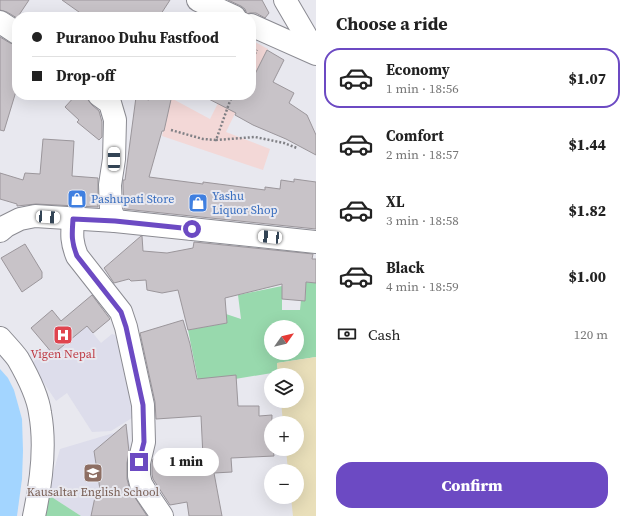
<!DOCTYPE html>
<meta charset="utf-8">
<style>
body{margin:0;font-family:"Source Serif 4",serif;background:#f6f6f6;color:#222;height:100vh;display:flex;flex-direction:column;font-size:15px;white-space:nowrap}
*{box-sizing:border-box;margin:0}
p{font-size:13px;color:#767676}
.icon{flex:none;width:22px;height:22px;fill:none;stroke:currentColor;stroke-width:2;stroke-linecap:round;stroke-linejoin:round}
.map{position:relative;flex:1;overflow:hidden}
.side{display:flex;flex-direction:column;background:#fff;width:312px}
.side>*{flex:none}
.top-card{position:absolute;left:12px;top:12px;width:244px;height:88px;border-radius:16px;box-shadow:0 4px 16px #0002;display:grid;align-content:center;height:88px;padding:0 20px;background:#fff}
.needle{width:26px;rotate:56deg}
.fabs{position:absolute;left:264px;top:320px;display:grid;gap:8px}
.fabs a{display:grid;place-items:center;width:40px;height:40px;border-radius:50%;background:#fff;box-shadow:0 4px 16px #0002;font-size:20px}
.end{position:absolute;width:18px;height:18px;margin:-9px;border:5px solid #6c4ac3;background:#fff;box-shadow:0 0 0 2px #fff}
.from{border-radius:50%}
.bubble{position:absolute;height:28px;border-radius:14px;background:#fff;box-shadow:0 4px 16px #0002;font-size:13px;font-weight:800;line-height:28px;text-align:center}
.car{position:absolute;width:12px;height:24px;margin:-12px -6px;border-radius:5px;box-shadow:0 0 3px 1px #0007;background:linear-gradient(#fff 24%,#345 0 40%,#fff 0 76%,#345 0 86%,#fff 0)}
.top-card b{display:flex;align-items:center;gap:14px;height:38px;font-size:15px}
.top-card b+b{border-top:1px solid #e0e0e0}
.top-card i{width:10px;height:10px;background:#222}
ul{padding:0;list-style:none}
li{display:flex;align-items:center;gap:12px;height:60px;margin:0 8px 6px;padding:0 12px;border:2px solid transparent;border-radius:16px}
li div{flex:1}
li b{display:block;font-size:15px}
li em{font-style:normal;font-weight:800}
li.active{border-color:#6c4ac3}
li>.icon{width:36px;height:36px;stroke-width:1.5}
h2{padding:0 20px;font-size:18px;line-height:48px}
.pay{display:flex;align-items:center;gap:10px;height:44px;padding:0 20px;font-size:15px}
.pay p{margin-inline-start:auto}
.cta{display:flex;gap:8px;margin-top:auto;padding:8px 20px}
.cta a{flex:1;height:46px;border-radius:16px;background:#6c4ac3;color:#fff;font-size:16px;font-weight:800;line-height:46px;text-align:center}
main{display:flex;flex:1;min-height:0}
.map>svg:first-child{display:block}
.commercial{fill:#f3d8d7}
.built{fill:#ddddeb}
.green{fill:#98d9ad;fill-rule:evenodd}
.sand{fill:#e9dfba}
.water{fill:#a3d5ff}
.building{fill:#c8c3c8;stroke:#9b969b}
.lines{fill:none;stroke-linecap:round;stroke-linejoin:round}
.minor-casing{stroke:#8b8b92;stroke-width:24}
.major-casing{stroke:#8b8b92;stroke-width:24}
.path{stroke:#808085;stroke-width:2.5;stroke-dasharray:2 2;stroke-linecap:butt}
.minor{stroke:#fff;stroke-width:22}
.major{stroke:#fff;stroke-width:22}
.route{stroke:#6c4ac3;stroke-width:5}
.labels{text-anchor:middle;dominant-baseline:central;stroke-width:4;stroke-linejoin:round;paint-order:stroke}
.shop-label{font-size:12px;fill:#366cbe;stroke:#e8e8ef;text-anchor:start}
.health-label{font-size:12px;fill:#be3a42;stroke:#e8e8ef}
.education-label{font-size:12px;fill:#785e54;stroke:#e8e8ef}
</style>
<main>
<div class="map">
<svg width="316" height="516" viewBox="0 0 316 516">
<rect width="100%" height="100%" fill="#e8e8ef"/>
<g class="commercial">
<path d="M251,40L268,49L251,82Z"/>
<path d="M222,95H244L226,132L270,149L263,170L162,136L171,98L210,119Z"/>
</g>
<g class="built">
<path d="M87,326L101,343L112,334L115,335L140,413L111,431L92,432L67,393L56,401L31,364L48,348L53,354Z"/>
<path d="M127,429L132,461L156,516H81L47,494L60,449Z"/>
</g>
<g class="green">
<path d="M306,282L316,283V357L277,363L278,372L199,385L188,330L227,323L226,314L241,319L238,295L282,286V310H300L301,300H305ZM271,327H297V353H271Z"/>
<path d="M47,494L81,516H40Z"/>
</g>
<path class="sand" d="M316,357V516H293L291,497H297V471H288L286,449H297V423H283L281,401H297V375H278L277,363Z"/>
<path class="water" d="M0,369L8,378L14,390L22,419L23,451L22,479L17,516H0Z"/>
<g class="building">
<path d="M0,0H29L17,18L7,12L0,10Z"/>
<path d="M62,0H170L159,17H86Z"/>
<path d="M228,0H262L269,13L265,18L256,13H250L247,14L245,9L241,6Z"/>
<path d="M0,37L10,43L17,45V88L4,131L0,130Z"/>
<path d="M267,50L284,60L273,82L294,93L289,103L307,115L316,135V155L286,139L253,125L235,115L236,113L201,95H251V82Z"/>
<path d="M76,95H87L88,100L92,105L99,111L102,122V137L99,140L77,122L79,120L65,107Z"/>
<path d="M150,95H172L164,131H162L149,177L203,184V182L265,190V187L280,189L281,180L294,182V179L316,182V229L124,209L123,186V180H125L136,97L149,100Z"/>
<path d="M43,139L74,141L72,176L98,178V207L36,204L17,206V204L0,199V173L23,180L25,173L40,174Z"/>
<path d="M141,236H142L143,251L167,253L193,248L194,242L313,254L312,259H316V283L306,282L305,301L282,299V284L225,298L227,323L188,330L178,290L162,293L147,290L146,280L131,281L129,279L114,283L104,268Z"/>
<path d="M25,244L42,272V278L22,292L1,258Z"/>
<path d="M92,295L110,319L93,333L87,326L53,354L31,328L52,310L61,321Z"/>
<path d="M183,320L190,344L197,379L236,375L238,406H259V416L272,415L271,449H273L274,456L231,458L232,472L214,473L222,516H189L187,502L170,505L153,479L152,474V464L153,459L196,458V457H203L201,416L156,419L155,402L140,333Z"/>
<path d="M126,424L129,452L127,463V479L130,490L147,516H91L95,497L101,496L94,451Z"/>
</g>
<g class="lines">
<g class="minor-casing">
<g id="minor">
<path d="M198,0L235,17"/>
<path d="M285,0L316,53"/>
<path d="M0,22L17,33"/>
<path d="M251,25L316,54"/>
<path d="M99,95L110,103L115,120L114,159L110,185L111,210L115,221"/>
<path d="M73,219C72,234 71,241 77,256L121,312L126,327L143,405L144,442L139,463V476L141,484L147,494L162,516"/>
<path d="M0,338C6,345 13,352 18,359C26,373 38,397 40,413C46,445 41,484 34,516"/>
</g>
</g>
<g class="major-casing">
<path id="major" d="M0,231L6,226L20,219L35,216L115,221L316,242"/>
</g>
<g class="path">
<path d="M251,61L257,50"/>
<path d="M233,95L230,101L216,140L255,137L284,143L297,148"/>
<path d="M171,130L203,139L216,140"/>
</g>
<use href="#minor" class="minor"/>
<use href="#major" class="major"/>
</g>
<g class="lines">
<path class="route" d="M139,462L144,442L143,405L126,327L121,312L77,256C71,241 72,234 73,219L115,221L192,229"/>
</g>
<defs>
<g id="shop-square" transform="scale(1)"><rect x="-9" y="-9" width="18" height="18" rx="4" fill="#3f7fe0" stroke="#e8e8ef"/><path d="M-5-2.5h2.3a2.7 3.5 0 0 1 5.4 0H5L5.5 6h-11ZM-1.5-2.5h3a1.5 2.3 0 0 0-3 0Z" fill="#fff"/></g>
<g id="hospital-square" transform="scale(1)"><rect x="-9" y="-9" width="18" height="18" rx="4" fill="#e0444e" stroke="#e8e8ef"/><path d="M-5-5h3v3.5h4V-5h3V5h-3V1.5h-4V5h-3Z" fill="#fff"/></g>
<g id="school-square" transform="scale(1)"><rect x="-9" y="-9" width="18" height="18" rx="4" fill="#8d6e63" stroke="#e8e8ef"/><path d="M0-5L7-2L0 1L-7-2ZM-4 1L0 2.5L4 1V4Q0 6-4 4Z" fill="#fff"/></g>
</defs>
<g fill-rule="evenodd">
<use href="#shop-square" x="77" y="199"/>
<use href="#shop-square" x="198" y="203"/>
<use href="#hospital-square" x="63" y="335"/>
<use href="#school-square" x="93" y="473"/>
</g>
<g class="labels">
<g class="shop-label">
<text x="212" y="196">Yashu<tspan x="212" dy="14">Liquor Shop</tspan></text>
<text x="91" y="199">Pashupati Store</text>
</g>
<g class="health-label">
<text x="63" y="354">Vigen Nepal</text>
</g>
<g class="education-label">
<text x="93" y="492">Kausaltar English School</text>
</g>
</g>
</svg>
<div class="fabs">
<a><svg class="needle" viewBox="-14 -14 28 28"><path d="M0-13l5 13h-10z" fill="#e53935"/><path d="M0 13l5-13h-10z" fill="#767676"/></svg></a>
<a><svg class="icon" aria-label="layers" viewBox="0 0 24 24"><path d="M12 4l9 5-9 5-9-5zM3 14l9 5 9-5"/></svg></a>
<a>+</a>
<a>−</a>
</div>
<i class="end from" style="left:192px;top:229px"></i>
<i class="end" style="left:139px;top:462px"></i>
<div class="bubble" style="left:153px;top:448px;width:66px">1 min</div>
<i class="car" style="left:114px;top:159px;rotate:0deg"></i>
<i class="car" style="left:48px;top:217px;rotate:94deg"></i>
<i class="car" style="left:270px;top:237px;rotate:276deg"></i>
<div class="top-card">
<b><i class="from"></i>Puranoo Duhu Fastfood</b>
<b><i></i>Drop-off</b>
</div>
</div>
<section class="side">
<h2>Choose a ride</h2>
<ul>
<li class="active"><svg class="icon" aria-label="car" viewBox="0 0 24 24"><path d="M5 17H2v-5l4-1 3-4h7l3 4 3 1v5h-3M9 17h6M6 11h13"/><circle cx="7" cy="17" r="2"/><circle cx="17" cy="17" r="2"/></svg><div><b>Economy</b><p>1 min · 18:56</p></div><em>$1.07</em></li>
<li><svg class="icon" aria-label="car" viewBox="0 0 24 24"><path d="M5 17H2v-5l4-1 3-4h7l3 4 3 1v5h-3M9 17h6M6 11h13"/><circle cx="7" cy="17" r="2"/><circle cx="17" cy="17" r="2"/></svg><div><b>Comfort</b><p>2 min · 18:57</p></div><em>$1.44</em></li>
<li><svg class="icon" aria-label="car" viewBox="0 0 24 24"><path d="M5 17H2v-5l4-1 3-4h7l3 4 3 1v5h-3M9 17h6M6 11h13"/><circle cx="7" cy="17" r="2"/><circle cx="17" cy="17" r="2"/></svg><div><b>XL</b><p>3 min · 18:58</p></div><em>$1.82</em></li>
<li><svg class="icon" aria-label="car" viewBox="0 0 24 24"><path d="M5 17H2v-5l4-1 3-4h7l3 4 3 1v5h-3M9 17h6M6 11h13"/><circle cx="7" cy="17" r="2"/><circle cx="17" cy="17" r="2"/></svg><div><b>Black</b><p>4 min · 18:59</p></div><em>$1.00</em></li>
</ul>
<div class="pay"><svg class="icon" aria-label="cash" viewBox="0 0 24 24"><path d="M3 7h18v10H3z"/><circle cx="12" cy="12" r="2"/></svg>Cash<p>120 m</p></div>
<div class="cta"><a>Confirm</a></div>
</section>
</main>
